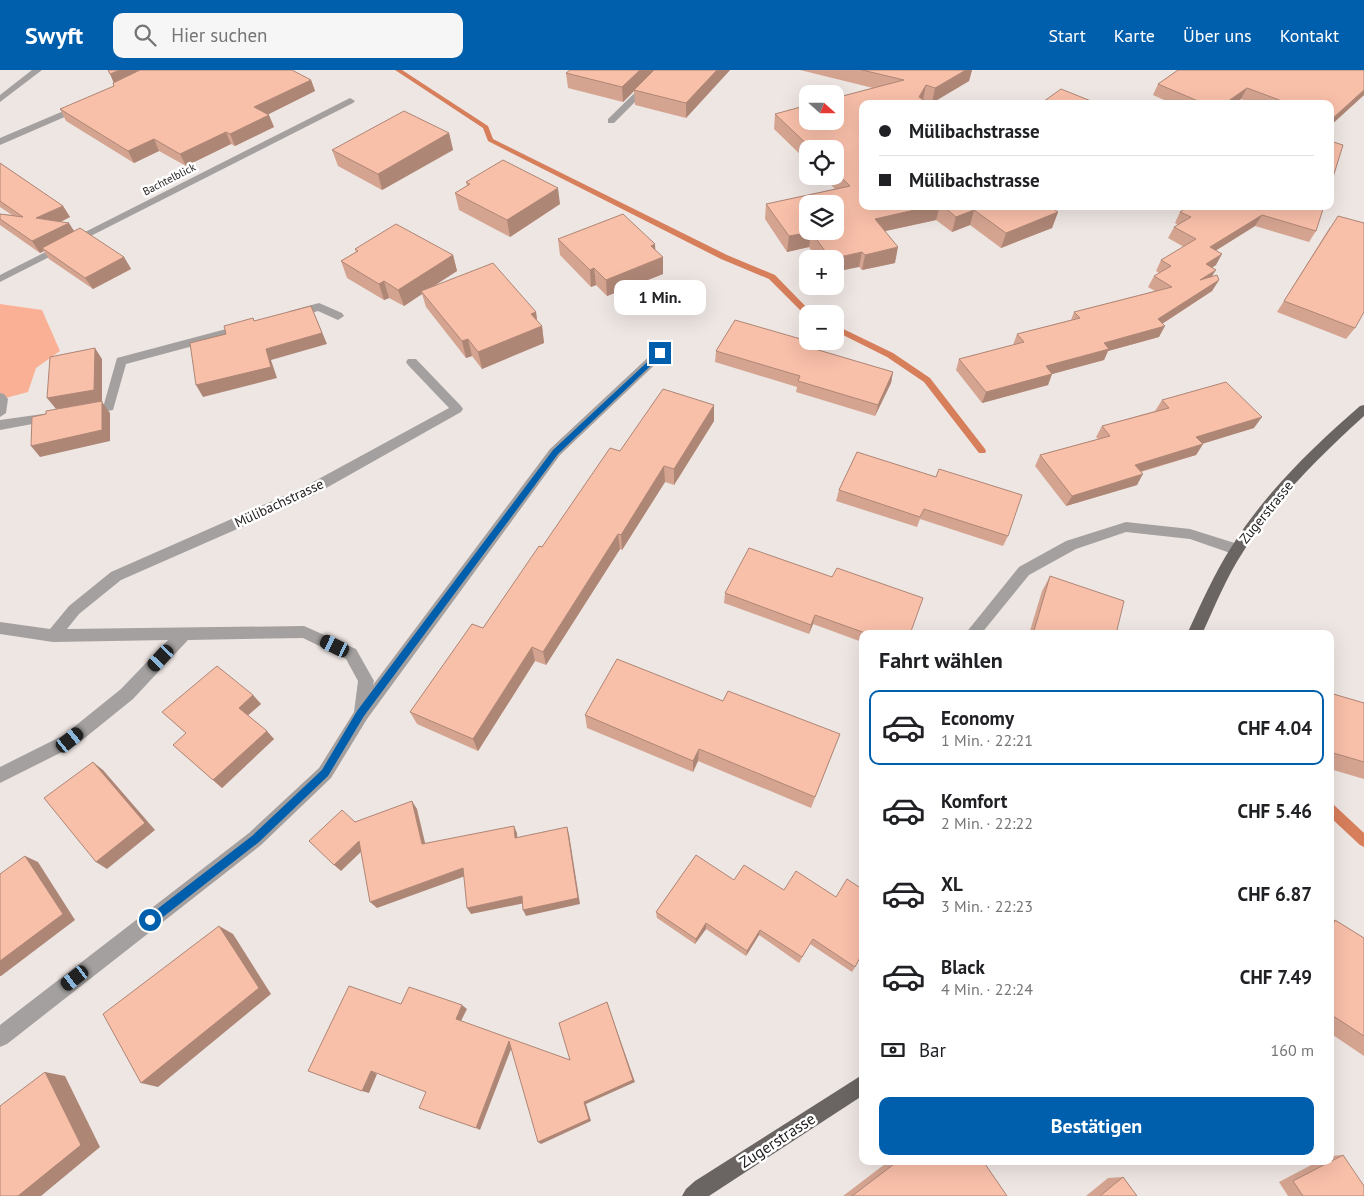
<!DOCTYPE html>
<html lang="de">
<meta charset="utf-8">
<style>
body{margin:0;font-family:"PT Sans",sans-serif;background:#f6f6f6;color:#202124;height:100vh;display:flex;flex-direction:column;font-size:19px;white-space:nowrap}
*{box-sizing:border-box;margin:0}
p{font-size:16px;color:#757577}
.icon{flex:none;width:28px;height:28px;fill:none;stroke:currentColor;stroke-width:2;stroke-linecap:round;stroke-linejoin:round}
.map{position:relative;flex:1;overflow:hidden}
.sheet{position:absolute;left:859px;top:560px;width:475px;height:535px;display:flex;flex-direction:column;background:#fff;border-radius:10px;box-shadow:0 5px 20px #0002}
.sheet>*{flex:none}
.banner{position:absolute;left:859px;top:30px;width:475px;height:110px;border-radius:10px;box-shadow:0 5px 20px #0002;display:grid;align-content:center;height:110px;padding:0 20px;background:#fff}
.needle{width:32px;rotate:111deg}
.tools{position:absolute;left:799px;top:15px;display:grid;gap:10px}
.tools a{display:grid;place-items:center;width:45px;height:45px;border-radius:10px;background:#fff;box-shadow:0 5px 20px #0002;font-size:25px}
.end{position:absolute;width:22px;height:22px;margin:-11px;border:6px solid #005fac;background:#fff;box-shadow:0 0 0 2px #fff}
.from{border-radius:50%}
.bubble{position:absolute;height:35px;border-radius:10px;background:#fff;box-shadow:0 5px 20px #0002;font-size:16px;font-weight:700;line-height:35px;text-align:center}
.car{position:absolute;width:15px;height:30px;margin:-15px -8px;border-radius:6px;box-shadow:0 0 4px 1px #0007;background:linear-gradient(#222 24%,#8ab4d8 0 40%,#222 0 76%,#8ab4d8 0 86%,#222 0)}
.banner b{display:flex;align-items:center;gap:18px;height:48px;font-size:19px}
.banner b+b{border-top:1px solid #e0e0e0}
.banner i{width:12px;height:12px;background:#202124}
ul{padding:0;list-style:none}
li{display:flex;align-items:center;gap:15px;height:75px;margin:0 10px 8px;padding:0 10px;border:2px solid transparent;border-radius:10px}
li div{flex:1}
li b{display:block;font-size:19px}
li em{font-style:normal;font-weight:700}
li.active{border-color:#005fac}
li>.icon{width:45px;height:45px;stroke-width:1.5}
h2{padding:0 20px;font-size:22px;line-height:60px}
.pay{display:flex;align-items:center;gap:12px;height:55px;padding:0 20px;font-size:19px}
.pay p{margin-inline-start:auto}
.button{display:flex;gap:10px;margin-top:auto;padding:10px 20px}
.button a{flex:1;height:58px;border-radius:10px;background:#005fac;color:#fff;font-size:20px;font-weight:700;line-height:58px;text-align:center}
header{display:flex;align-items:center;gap:30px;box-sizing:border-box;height:70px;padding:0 25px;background:#005fac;color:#fff}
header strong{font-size:24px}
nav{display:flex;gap:28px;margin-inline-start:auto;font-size:18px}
.search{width:350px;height:45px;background:#f6f6f6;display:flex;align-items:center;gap:12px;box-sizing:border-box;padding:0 18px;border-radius:10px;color:#757577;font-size:19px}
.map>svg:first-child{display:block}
.green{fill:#fab094}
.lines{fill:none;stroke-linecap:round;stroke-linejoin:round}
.stream{fill:#d77e5b;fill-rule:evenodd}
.minor{fill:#a3a09f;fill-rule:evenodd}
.major{fill:#6a6563;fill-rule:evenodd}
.wall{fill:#d5a491}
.shaded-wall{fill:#ae8676}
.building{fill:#f8bfa9;stroke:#ae8676;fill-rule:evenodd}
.route{fill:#005fac}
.labels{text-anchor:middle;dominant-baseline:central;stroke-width:5;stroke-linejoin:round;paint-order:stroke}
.far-street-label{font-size:11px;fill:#23201f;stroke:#fff}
.street-label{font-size:14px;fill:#23201f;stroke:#fff}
.near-street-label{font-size:16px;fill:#23201f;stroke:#fff}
</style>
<header>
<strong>Swyft</strong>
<div class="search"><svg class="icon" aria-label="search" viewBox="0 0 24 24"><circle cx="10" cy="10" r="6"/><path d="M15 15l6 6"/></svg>Hier suchen</div>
<nav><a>Start</a><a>Karte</a><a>Über uns</a><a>Kontakt</a></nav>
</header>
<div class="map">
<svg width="1364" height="1126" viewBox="0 0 1364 1126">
<rect width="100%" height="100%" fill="#eee6e3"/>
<path class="green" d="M0,234L42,240L60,281L36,298L28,322L2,329L0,327Z"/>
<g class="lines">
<g class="stream">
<path d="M395,0H402L488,56L493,69L727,185L775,205L813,244H808L806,246L769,209L721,189L488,71L483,58Z"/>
<path d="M835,255L893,283L930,308L985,379L986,381L985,383H979L924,312L887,287L835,261Z"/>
<path d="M1330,734L1334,735L1364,763V777L1360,775L1330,747Z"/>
</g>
<g class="minor">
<path d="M32,0H42L0,32V25Z"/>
<path d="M658,0H667L614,53H608V49Z"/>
<path d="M350,28L355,31L353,33L0,212V205Z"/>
<path d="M80,34L83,35V39L0,75V68Z"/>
<path d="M319,233L342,243L344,246L338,250L318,241L294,248L288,244L290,241Z"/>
<path d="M245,254L251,258L249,261L126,294L113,340L85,345L79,341L81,338L104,334L117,288Z"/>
<path d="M660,279L664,280L666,283L664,286L560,385L367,649L331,708L261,775L7,974L0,977V955L249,763L319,698L354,642L358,611L346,589L303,568L188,570L133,629L76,675L0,713V697L64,665L121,619L168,570L53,572L0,564V552L50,559L69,536L111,502L302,418L449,338L408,295L406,292L408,289H416L461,336L463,339L461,342L312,426L121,510L79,544L67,559L304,556L356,579L374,611L373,615L550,379L656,280Z"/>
<path d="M0,323L4,324L8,329L6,343L0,347Z"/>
<path d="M50,343L54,344L56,347L54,350L0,360V350Z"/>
<path d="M1126,452L1190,459L1241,475L1243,479L1241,483L1236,485L1190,469L1126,462L1076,479L1029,505L981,564H965L1019,497L1066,471Z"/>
</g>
<g class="major">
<path d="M1364,335V346C1319,387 1275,430 1243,482C1226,508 1215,536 1202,564H1187C1201,534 1214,504 1232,476C1266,422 1312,378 1360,336Z"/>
<path d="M862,1005V1026L709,1126H682L686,1119L695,1111Z"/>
</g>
</g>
<g class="wall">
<path d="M730,0L686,48L635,35L634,21L623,32L568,18L566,3Z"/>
<path d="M800,0H972L969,11L932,33L926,31L862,136H1049L1058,142L1052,158L1001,178L970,155L952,162L936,150L885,161L895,193L862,200L859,197L835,189H817L809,177L787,182L765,149L766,134L835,119L823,106H835V79H808V92L774,59L775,44L873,18Z"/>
<path d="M1178,0L1364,25L1330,56V34H1253L1241,29L1235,34H1173L1153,25L1158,14Z"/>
<path d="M311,10L315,21L268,44L274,57L235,76L231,74L186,96L159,81L134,93L66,51L60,39Z"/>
<path d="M449,63L453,80L382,120L338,96L332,80Z"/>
<path d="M0,93L63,136L70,147L60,152L74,161L124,187L131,199L93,219L49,189L44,181L40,183L0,155V144L12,145L0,137Z"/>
<path d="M466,112L560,134L510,167L459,140L455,123L467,116Z"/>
<path d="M1324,136L1316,161L1309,172L1255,156L1216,180V195L1212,198V207L1219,210L1212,221L1162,254L1159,267L1108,281L1104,290L1052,304L1048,315L982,333L956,300L959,289L1013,275L1017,264L1071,250L1074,242L1155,221L1148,217L1154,206L1159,203L1156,201L1161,190L1184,177L1168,168L1174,157L1178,155L1175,153L1180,142Z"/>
<path d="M1330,157L1355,258L1346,269L1277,242Z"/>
<path d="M558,169L655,174V181L663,187V204L607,226L596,215L591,217L560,185Z"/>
<path d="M355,179L453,185L457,201L435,215L536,242L537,251L542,256L544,273L482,299L472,286L466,288L426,237L422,224L404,236L389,228L384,230L347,208L341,191L356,182Z"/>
<path d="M818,274L817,280L893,302L891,313L875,346L796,322L797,317L715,292L716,281Z"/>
<path d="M1162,330L1254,358L1202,373L1203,374L1196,385L1141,402L1137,415L1066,436L1035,396L1040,385L1098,369L1096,367L1102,356L1155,341Z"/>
<path d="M714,351L674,415L665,412L622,480L620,479L546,595L535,591L478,681L417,654L410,642L483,558L542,477L620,381Z"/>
<path d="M857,382L1008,466L1003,476L920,449L917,457L836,431L839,420Z"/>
<path d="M1050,506L1116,564H1029L1042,521Z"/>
<path d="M725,523L910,564H862V572L813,554L809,564L724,533Z"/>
<path d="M1330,623L1364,633V709L1330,699Z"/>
<path d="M253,625L261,634L248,645L274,669L222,718L173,675L186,663L162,642Z"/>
<path d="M723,631L840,664L811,738L698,691L693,702L587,658L585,645Z"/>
<path d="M696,785L855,897L852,902L810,874L799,893L759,865L746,886L706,859L695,874L657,848L656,842Z"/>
<path d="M1335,850L1364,868V986L1330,963V852Z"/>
<path d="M1343,1085L1364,1126H1288L1279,1112L1319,1091H1330V1086Z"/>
<path d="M889,1091H983L1007,1126H843Z"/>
<path d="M1123,1107L1137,1126H1086L1108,1108Z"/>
</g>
<g class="shaded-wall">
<path d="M120,0H152L115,16L110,4Z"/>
<path d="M640,0H655L623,32L622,17Z"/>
<path d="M717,0H730L686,48V33Z"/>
<path d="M966,0H972L969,11L932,33L935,18Z"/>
<path d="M311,10L315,21L259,49L254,37Z"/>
<path d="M926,15L923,30L919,27Z"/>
<path d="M1247,18L1241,29L1235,34H1224Z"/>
<path d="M1364,20V25L1330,56V53L1332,49Z"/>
<path d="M269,45L274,57L235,76L230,64Z"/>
<path d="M226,62L231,74L186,96L180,84Z"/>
<path d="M449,63L453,80L382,120L378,104Z"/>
<path d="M154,69L159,81L134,93L128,81Z"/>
<path d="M558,118L560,134L510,167L507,150Z"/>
<path d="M63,136L70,147L44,160L36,148Z"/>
<path d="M932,136H940L936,150L872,164L875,149Z"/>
<path d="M974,140L970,155L952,162L956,147Z"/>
<path d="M1058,142L1052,158L1001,178L1006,163Z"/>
<path d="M1262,145L1255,156L1204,188L1210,177Z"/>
<path d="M69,153L76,164L42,178L44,181L40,183L32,171Z"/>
<path d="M811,162L809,177L787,182L789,166Z"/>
<path d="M655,174L656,190L663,187V204L607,226L606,210L651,176Z"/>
<path d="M898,177L895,193L862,200L865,185Z"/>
<path d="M862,182L859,197L835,202V189H831Z"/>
<path d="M1222,184L1216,195L1199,205L1206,194Z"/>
<path d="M453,185L457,201L423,223L421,221L422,224L404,236L398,220Z"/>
<path d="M124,187L131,199L93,219L85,208Z"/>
<path d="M594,198L596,215L591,217L590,200Z"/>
<path d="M1216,200L1209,211L1200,210Z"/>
<path d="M1219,210L1212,221L1154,259L1165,256L1159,267L1108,281L1104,290L1041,307L1046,296L1158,249Z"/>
<path d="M384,211L389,228L384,230L379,214Z"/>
<path d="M311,236L327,274L271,290L277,308L203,327L196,315L266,279Z"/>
<path d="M536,242L538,258L542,256L544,273L482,299L478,282L531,244Z"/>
<path d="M468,269L472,286L466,288L462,271Z"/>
<path d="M95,278L102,289V332L110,343V371L40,387L31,376L102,332L56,339L47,328Z"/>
<path d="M893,302L891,313L875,346L878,335Z"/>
<path d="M1052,304L1048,315L982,333L986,322Z"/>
<path d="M714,335V351L674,415V399Z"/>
<path d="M1262,347L1254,358L1189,378L1196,367Z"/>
<path d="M1203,374L1196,385L1128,405L1135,395Z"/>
<path d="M664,396L665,412L622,480L621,465Z"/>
<path d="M1143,404L1137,415L1066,436L1072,426Z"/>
<path d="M618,464L620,479L546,595L543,582Z"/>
<path d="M815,545L813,554L809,564L811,555Z"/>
<path d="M532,577L535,591L478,681L473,669Z"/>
<path d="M253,625L261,634L246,647L239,638Z"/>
<path d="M267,661L274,669L222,718L213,710Z"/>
<path d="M699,679L698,691L693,702V691Z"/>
<path d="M93,692L103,700L155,760L107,799L96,792Z"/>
<path d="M412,731L417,739L427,781L422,774Z"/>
<path d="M514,756L517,763L518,775L515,768Z"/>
<path d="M567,757L569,764L580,834L526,846L523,840Z"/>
<path d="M359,771L365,778L341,801L334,795Z"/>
<path d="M25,786L38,792L75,850L1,906H0V891Z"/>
<path d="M463,798L468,805L377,838L370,832Z"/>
<path d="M522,826L525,833L471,844L467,838Z"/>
<path d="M706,853V859L695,874L696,869Z"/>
<path d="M219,856L233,864L271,924L158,1017L141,1013Z"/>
<path d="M760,860L759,865L746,886L747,881Z"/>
<path d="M607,932L635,1012L586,1034L591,1051L541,1074L538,1072L584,1032Z"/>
<path d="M462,935L467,939L460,953L456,949Z"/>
<path d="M509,971L513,974L480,1060L476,1058Z"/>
<path d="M371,1001L377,1004L369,1023L362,1021Z"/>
<path d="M45,1002L65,1006L100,1077L41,1126H18Z"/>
</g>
<g class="building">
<path d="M108,0H120L110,4Z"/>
<path d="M140,0H292L311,10L254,37L269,45L230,64L226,62L180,84L154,69L128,81L60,39L114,16L113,13Z"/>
<path d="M570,0H640L622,17L566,3Z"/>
<path d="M654,0H717L686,33L634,20Z"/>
<path d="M862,0H966L935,18L926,15L919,27L930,34H862V136H932L875,149L898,177L865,185L862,182L831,189L811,162L789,166L766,134L850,116L835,101V79H812L775,44L808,35V51H835V28L904,10ZM808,134H835V161H808Z"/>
<path d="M1178,0H1364V20L1332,49H1330V34H1290L1247,18L1224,34H1205L1158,14Z"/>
<path d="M1061,19L1091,31L1087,34H1040Z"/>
<path d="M404,41L449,63L378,104L332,80Z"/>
<path d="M1330,71L1343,75L1330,117Z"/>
<path d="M503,90L558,118L507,150L455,123L470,114L466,112Z"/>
<path d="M0,93L63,136L36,148L69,153L32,171L0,149V144L23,147L0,131Z"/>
<path d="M943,136H1049L1058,142L1006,163L974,140L956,147Z"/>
<path d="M1189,136H1324L1316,161L1262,145L1210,177L1222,184L1206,194L1216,200L1200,210L1217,205L1219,210L1158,249L1165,256L1104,273L1109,279L1046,296L1052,304L986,322L959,289L1024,272L1017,264L1080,248L1074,242L1172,217L1154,206L1171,196L1161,190L1196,169L1174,157L1191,147L1180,142Z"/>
<path d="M623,144L655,174L651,176L663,187L606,210L594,198L590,200L558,169Z"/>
<path d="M1338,146L1364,153V242L1355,258L1284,231Z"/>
<path d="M396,154L453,185L398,220L384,211L379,214L341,191L358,181L355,179Z"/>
<path d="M80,158L124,187L85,208L42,178Z"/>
<path d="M493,193L536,242L531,244L542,256L478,282L468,269L462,271L421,221Z"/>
<path d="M311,236L322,263L266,279L271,297L196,315L190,273L226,264L224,256L253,248L254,251Z"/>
<path d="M735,250L818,274L815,279L893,302L878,335L798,311L800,306L716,281Z"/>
<path d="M95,278L94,320L47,328L50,287Z"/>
<path d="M1226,312L1262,347L1196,367L1203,374L1135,395L1143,404L1072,426L1040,385L1110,366L1102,356L1169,338L1162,330Z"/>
<path d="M663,319L714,335L674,399L664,396L621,465L618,464L543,582L532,577L473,669L410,642L472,554L483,558L539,476L542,477L610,378L620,381Z"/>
<path d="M102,331V360L31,376L32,347L46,344V341Z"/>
<path d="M857,382L936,407L939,399L1022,425L1008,466L924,439L920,447L839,420Z"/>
<path d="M749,478L832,507L837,498L923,528L910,564H868L815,545L811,555L725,523Z"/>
<path d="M1050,506L1124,531L1116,564H1033Z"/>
<path d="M617,589L723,631L728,621L840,664L815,727L699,679L693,691L585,645Z"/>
<path d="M217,596L253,625L239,638L267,661L213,710L173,675L186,663L162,642Z"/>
<path d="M1330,623L1364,633V692L1330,682Z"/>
<path d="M93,692L145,753L96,792L44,728Z"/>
<path d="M412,731L422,774L514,756L515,768L567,757L578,828L523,840L522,826L467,838L463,798L370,832L359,771L334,795L309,771L342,740L355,752Z"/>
<path d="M696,785L734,810L744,795L784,820L796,801L836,827L847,809L862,819V884L855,897L813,869L802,887L760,860L747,881L706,853L696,869L656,842Z"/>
<path d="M25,786L63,844L0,891V804Z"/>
<path d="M1335,850L1364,868V966L1330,944V859H1331Z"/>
<path d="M219,856L259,918L141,1013L103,944Z"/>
<path d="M349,916L401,934L409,917L462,935L456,949L570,990L559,953L607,932L633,1010L584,1032L589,1049L538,1072L509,971L476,1058L419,1038L426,1022L371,1001L362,1021L308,1001Z"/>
<path d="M45,1002L81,1075L18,1126H0V1036Z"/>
<path d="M1343,1085L1364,1116V1126H1303L1293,1111Z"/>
<path d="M898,1091H983L1007,1126H852Z"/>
<path d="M1123,1107L1137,1126H1100Z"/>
</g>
<path class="route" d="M658,282L664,283L558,384L364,646L328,706L259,772L154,854H147V847L252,766L322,700L357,641L553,380Z"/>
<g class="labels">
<g class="far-street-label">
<text transform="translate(169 109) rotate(-27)">Bachtelblick</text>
</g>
<g class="street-label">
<text transform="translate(279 433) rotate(-25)">Mülibachstrasse</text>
<text transform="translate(1266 442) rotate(-51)">Zugerstrasse</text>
</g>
<g class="near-street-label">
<text transform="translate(777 1070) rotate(-33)">Zugerstrasse</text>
</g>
</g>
</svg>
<div class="tools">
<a><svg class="needle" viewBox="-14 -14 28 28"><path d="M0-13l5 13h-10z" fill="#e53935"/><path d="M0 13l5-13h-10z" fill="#757577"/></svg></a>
<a><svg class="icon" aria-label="locate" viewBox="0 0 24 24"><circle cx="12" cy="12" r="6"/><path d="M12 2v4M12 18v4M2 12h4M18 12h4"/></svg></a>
<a><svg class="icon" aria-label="layers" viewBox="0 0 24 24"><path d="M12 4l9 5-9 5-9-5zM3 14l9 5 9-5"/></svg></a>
<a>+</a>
<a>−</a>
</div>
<i class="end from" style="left:150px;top:850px"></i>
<i class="end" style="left:660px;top:283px"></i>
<div class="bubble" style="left:614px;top:210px;width:92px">1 Min.</div>
<i class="car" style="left:335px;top:576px;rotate:296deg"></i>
<i class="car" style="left:161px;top:588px;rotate:223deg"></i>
<i class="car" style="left:70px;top:670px;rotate:51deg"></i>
<i class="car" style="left:75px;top:908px;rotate:232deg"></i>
<div class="banner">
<b><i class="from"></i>Mülibachstrasse</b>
<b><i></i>Mülibachstrasse</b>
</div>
<section class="sheet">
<h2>Fahrt wählen</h2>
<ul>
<li class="active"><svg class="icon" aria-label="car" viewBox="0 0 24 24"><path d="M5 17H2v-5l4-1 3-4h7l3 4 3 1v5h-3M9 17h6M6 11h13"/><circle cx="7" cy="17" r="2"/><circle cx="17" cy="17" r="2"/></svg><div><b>Economy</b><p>1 Min. · 22:21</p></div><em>CHF 4.04</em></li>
<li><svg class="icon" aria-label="car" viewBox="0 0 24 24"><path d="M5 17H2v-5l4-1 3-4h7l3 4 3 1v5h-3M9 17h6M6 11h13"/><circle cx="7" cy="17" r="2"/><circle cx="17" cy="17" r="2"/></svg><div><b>Komfort</b><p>2 Min. · 22:22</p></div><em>CHF 5.46</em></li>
<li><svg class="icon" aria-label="car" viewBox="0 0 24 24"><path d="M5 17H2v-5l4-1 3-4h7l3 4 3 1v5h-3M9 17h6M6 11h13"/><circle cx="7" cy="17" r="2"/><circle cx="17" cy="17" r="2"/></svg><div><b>XL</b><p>3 Min. · 22:23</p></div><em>CHF 6.87</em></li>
<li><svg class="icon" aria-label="car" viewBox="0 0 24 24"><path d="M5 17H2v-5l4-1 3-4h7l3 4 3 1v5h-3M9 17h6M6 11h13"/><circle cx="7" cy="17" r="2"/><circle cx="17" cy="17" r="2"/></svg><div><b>Black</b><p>4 Min. · 22:24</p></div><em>CHF 7.49</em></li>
</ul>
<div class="pay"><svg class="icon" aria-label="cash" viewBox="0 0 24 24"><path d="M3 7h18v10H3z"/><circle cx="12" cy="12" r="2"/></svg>Bar<p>160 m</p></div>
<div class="button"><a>Bestätigen</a></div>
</section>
</div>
